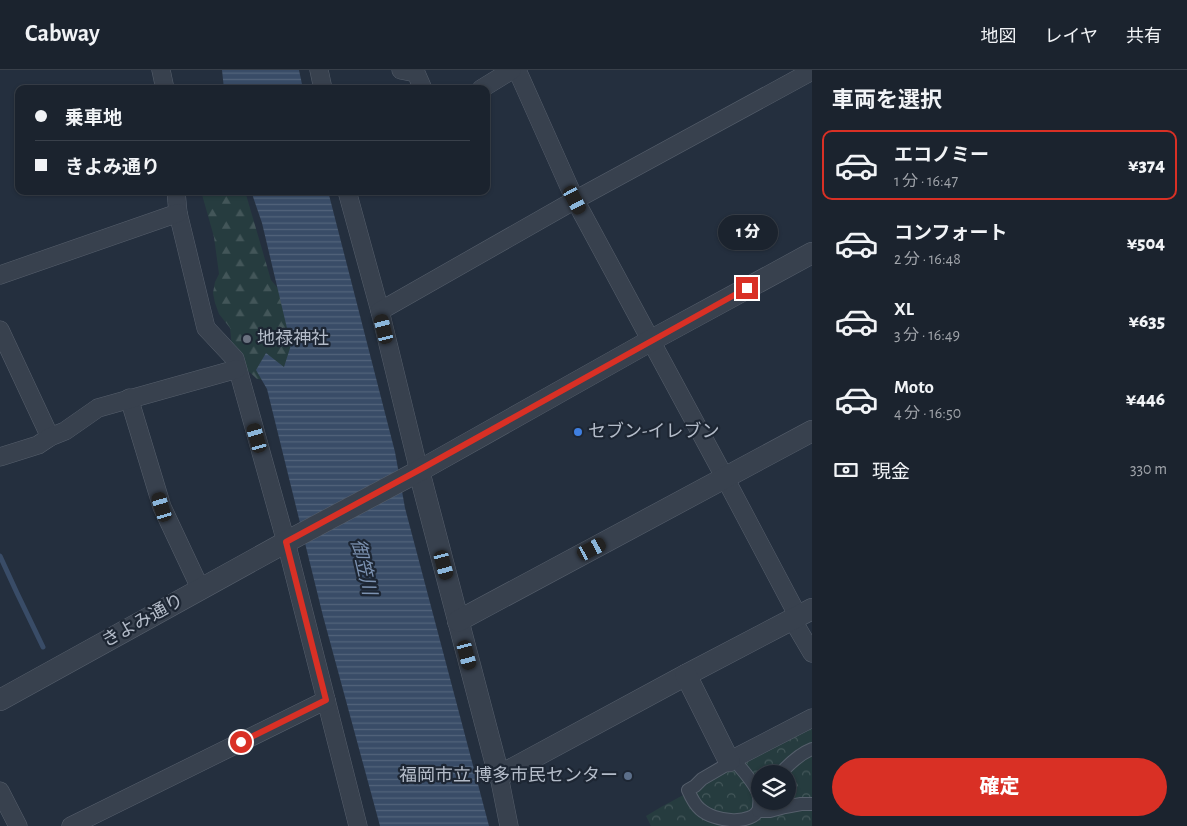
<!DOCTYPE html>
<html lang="ja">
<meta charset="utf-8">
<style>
body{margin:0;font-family:"Alegreya Sans","Noto Sans JP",sans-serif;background:#282f3a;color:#f1f3f6;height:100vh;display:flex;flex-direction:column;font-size:19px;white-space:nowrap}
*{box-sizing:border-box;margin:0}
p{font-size:16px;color:#a0a4aa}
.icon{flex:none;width:28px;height:28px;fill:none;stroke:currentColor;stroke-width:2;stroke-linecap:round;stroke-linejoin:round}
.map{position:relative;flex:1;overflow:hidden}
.sheet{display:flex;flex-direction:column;background:#1b232e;width:375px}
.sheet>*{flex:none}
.top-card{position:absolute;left:15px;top:15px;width:475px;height:110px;border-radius:10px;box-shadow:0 1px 4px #0004,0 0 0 1px #39404a;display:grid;align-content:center;height:110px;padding:0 20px;background:#1b232e}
.fabs{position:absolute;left:751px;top:695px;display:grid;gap:10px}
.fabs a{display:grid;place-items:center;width:45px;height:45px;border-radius:50%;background:#1b232e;box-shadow:0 1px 4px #0004,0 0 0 1px #39404a;font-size:25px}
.end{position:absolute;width:22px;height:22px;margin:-11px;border:6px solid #d93025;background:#fff;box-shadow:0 0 0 2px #fff}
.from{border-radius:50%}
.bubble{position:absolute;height:35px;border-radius:18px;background:#1b232e;box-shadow:0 1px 4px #0004,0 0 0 1px #39404a;font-size:16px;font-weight:800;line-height:35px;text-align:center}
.car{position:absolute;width:15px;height:30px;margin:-15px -8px;border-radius:6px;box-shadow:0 0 4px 1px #0007;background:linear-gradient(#222 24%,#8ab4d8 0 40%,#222 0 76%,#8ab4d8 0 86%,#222 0)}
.top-card b{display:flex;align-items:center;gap:18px;height:48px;font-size:19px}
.top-card b+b{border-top:1px solid #39404a}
.top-card i{width:12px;height:12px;background:#f1f3f6}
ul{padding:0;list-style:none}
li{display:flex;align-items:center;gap:15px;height:70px;margin:0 10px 8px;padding:0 10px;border:2px solid transparent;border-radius:10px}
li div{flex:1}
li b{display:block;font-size:19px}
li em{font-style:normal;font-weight:800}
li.selected{border-color:#d93025}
li>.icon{width:45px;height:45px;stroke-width:1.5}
h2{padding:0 20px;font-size:22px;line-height:60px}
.pay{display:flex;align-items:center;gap:12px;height:55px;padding:0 20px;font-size:19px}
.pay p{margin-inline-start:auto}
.primary-button{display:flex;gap:10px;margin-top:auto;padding:10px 20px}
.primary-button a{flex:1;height:58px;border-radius:30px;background:#d93025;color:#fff;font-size:20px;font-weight:800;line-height:58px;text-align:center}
header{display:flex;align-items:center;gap:30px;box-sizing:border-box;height:70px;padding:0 25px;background:#1b232e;border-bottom:1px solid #39404a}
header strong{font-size:24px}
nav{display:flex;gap:28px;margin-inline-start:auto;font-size:18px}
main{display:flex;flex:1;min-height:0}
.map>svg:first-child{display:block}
.forest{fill:url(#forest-firs)}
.park{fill:url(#park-crowns);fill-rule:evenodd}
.water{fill:url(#water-rules)}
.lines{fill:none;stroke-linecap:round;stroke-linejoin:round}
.stream{stroke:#394c67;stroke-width:5}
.pedestrian-casing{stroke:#565f6c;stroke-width:14}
.minor-casing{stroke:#565f6c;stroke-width:19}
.tertiary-casing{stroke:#565f6c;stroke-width:22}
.pedestrian{stroke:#38414e;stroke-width:12}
.minor{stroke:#38414e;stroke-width:18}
.tertiary{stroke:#38414e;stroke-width:21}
.route{stroke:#d93025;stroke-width:6}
.worship-dot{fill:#6b7280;stroke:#1d2633;stroke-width:2}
.shop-dot{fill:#3f7fe0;stroke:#1d2633;stroke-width:2}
.service-dot{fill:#5c6f8a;stroke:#1d2633;stroke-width:2}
.labels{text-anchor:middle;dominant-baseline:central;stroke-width:4.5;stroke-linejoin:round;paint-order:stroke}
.poi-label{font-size:18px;fill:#b4bcc9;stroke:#1d2633;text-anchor:start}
.street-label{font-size:18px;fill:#b4bcc9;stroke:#1d2633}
.water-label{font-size:19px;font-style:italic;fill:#7c92b1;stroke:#1d2633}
</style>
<header>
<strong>Cabway</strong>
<nav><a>地図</a><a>レイヤ</a><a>共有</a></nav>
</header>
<main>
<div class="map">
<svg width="812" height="756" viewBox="0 0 812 756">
<defs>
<pattern id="forest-firs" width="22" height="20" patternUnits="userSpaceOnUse" patternTransform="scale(1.25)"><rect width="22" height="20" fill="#263c3f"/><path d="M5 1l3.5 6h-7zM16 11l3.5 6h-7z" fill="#435659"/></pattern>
<pattern id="park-crowns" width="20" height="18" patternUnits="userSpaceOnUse" patternTransform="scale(1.25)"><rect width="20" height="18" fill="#263c3f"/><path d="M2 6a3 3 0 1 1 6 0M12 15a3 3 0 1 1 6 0" fill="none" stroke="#435659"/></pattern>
<pattern id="water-rules" width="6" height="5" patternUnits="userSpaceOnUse" patternTransform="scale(1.25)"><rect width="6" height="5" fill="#394c67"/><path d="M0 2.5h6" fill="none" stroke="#53647b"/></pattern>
</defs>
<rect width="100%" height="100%" fill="#242f3e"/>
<path class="forest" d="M201,121H245L271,210L291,234L301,273L274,311L257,309L245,298L232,277L230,258L219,244L215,233L213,223L215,212L219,204L214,167Z"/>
<path class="park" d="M812,656V756H651L646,746L661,737ZM760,704H788V731H760Z"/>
<g class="water">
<path d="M222,0H299L303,19H224Z"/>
<path d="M251,121H328L395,382L405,438L489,756H380L323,546L267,319L256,300L266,283L284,297L291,275L262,153Z"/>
</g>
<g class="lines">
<path class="stream" d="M0,486L17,523L43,577"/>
<g class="pedestrian-casing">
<g id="pedestrian">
<path d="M726,695L702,709L695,716L688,720C691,727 694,734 700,739C714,752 754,756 759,738C759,734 760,730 759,727C758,719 746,704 740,697"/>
<path d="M780,704C789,694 799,684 812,679"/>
<path d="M758,741H770L785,737L801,734H812"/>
</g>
</g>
<g class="minor-casing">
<g id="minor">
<path d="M161,0L165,19"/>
<path d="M319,0L323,19"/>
<path d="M401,0L416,3L423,19"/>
<path d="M517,0L575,130L725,408L798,546"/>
<path d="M481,19L512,0"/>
<path d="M176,121L178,143L206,258L235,289L286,472L358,756"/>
<path d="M347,121L380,241L419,401"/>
<path d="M0,205L178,143"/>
<path d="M380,241L575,130L812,1"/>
<path d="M0,260L50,367"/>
<path d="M129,328L162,437L201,520"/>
<path d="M0,387L38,375L50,367L65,361L98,338L237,299"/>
<path d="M792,549L812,583"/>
<path d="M729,691L812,648"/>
<path d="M499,706L509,756"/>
<path d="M0,721L18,756"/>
<path d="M71,756L326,630"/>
</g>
</g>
<g class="tertiary-casing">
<g id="tertiary">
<path d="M419,401L499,706L686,605L812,539"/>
<path d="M458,551L812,361"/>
<path d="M686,605L729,691"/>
<path d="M0,630L286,472L419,401L650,271L812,183"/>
</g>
</g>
<use href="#pedestrian" class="pedestrian"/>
<use href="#minor" class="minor"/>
<use href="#tertiary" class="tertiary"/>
</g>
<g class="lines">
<path class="route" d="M241,672L326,630L286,472L419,400L747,218"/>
</g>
<circle class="worship-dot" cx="247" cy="269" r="5"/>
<circle class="shop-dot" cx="578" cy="362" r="5"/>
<circle class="service-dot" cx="628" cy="706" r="5"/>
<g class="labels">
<g class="poi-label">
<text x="257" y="269">地禄神社</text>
<text x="588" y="362">セブン-イレブン</text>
<text x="618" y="706" text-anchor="end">福岡市立 博多市民センター</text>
</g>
<g class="street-label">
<text transform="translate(143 551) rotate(-29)">きよみ通り</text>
</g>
<g class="water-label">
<text transform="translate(363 497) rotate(77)">御笠川</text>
</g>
</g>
</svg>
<div class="fabs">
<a><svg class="icon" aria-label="layers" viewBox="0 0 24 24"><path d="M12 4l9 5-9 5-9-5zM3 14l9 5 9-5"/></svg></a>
</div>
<i class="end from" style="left:241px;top:672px"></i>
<i class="end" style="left:747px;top:218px"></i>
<div class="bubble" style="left:718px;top:145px;width:60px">1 分</div>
<i class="car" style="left:575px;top:130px;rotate:152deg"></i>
<i class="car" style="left:384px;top:259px;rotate:346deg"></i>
<i class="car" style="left:257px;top:368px;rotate:344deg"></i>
<i class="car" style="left:162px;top:437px;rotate:343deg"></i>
<i class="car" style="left:592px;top:479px;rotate:62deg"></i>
<i class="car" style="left:444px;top:495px;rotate:165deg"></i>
<i class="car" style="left:467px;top:585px;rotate:165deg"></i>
<div class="top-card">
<b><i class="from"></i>乗車地</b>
<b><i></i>きよみ通り</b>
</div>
</div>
<section class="sheet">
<h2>車両を選択</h2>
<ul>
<li class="selected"><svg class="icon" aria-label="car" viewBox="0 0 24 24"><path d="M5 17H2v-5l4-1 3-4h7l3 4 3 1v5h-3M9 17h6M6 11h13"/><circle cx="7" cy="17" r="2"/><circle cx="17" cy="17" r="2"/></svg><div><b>エコノミー</b><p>1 分 · 16:47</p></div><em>¥374</em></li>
<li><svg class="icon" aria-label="car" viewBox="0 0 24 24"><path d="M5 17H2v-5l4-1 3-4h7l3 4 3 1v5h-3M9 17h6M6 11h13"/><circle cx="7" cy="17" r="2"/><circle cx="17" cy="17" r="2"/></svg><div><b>コンフォート</b><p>2 分 · 16:48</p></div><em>¥504</em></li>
<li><svg class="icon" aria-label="car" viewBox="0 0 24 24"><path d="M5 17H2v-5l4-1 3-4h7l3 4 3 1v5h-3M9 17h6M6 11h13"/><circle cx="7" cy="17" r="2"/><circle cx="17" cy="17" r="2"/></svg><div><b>XL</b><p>3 分 · 16:49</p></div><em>¥635</em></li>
<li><svg class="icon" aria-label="car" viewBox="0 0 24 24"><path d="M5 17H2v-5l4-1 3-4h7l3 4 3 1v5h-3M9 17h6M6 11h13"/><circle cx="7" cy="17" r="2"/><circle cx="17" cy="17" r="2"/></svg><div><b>Moto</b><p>4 分 · 16:50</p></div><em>¥446</em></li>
</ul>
<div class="pay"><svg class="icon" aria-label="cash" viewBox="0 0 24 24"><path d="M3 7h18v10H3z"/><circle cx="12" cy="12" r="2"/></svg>現金<p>330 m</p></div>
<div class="primary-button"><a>確定</a></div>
</section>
</main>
